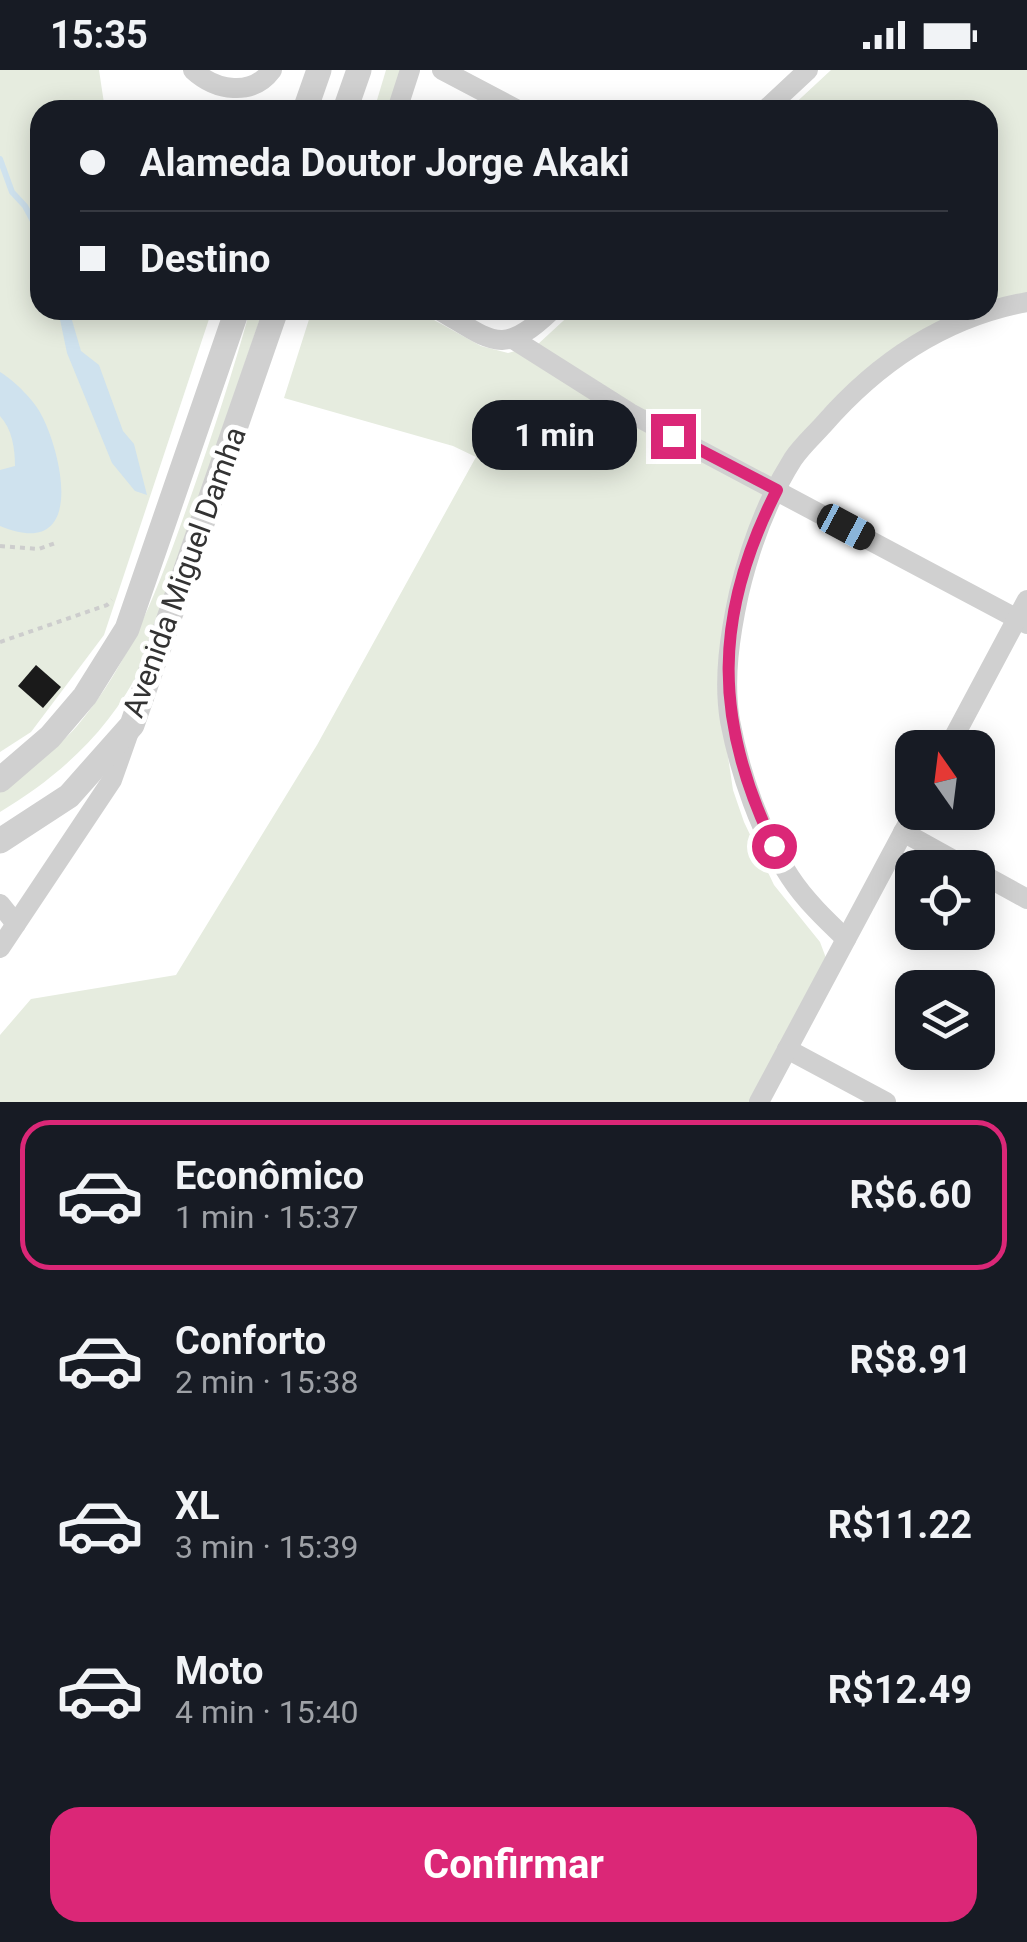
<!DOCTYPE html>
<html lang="pt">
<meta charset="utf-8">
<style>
body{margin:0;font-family:Roboto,sans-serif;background:#242831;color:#f1f3f6;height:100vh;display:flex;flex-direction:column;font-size:38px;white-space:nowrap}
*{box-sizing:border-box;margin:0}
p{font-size:32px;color:#9ea1a6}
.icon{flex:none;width:55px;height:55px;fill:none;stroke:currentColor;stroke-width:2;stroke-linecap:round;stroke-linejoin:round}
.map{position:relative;height:1032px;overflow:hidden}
.sheet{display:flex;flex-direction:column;background:#171b24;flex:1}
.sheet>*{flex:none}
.top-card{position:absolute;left:30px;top:30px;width:968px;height:220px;border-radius:30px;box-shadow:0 5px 25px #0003;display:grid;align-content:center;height:220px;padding:0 50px;background:#171b24}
.needle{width:65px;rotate:346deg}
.tools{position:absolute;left:895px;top:660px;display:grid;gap:20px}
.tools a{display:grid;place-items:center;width:100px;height:100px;border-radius:20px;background:#171b24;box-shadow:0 5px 25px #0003;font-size:50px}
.end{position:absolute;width:45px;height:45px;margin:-22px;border:12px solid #db2777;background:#fff;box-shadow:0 0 0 5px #fff}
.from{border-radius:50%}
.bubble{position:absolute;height:70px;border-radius:30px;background:#171b24;box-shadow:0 5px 25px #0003;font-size:32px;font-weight:700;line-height:70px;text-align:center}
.car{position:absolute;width:30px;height:60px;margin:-30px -15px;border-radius:12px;box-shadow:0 0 8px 2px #0007;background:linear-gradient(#222 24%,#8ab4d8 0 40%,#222 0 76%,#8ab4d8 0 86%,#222 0)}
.top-card b{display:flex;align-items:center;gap:35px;height:95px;font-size:38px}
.top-card b+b{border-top:2px solid #363941}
.top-card i{width:25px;height:25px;background:#f1f3f6}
ul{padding:18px 0 0;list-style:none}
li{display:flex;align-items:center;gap:30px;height:150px;margin:0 20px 15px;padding:0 30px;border:5px solid transparent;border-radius:30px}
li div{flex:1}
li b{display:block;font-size:38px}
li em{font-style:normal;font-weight:700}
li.selected{border-color:#db2777}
li>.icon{width:90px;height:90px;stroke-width:1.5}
.cta{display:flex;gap:20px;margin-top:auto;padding:20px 50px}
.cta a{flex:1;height:115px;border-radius:30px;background:#db2777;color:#fff;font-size:40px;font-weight:700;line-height:115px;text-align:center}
.status{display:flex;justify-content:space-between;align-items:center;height:70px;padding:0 50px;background:#171b24;direction:ltr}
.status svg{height:28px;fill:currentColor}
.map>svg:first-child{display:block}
.green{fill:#e6ecdf}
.water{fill:#cfe2ee}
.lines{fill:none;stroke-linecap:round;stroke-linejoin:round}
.stream{stroke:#cfe2ee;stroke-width:6}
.building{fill:#1a1a1a}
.path{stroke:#cdcdcd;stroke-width:4;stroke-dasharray:5 5;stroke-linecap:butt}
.minor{stroke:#d0d0d0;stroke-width:20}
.tertiary{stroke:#d0d0d0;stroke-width:25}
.route{stroke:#db2777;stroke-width:12}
.labels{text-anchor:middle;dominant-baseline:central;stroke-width:10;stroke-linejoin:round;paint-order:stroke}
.street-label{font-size:30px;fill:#333;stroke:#fff}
</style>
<div class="status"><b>15:35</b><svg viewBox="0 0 49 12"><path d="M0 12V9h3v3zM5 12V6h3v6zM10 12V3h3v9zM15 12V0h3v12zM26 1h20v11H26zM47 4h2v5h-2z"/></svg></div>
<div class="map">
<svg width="1027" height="1032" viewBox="0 0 1027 1032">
<rect width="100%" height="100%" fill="#fff"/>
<g class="green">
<path d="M0,0H99L105,40H40V240H212L104,565L31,662L0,682Z"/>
<path d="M386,0H402L390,40H374Z"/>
<path d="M831,0H1027V223L988,234V40H788Z"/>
<path d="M250,240H263L141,597C110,660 60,706 0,742V720C26,700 55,681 77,656C134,589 163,505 192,423C213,363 233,302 250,240Z"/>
<path d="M312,240H416L481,276L508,283L537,275L575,240H969L886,286L824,339L785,387L719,627L733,720L744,752L774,815L820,872L826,888L751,1032H0V965L31,929L176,905L317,675L476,387L453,376L284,328Z"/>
</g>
<g class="water">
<path d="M58,240H69L81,281L99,295L123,361L134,374L147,425L135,421L112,393L67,283Z"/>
<path d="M0,302C15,311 36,332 43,348C64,391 84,491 0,456V400L15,396C15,378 12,359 0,346Z"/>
</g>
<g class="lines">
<path class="stream" d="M0,89L12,122L25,136L40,164"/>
</g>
<path class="building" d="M36,595L61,617L43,638L18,616Z"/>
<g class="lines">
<g class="path">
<path d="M0,476L39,479L58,472"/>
<path d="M0,572L107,535L112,530"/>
</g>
<g class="minor">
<path d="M193,0C216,21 252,27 272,0"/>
<path d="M442,0L518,40"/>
<path d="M397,40L410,0"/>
<path d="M765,40L808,0"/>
<path d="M439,240C492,271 502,288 552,240"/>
<path d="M513,269L630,343L1027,554"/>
<path d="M948,678L1027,530"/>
<path d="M903,762L968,798"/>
<path d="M978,802L1027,829"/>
<path d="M0,834L16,854"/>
<path d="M846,869C826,850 805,830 790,807C760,763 740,703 730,651C723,609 730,564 739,523C750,477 767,430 793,389C801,377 813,366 823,355C877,293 945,247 1027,232"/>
<path d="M0,878L112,710L129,662"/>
<path d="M787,979L886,1032"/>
<path d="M759,1032L914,742"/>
</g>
<g class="tertiary">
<path d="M305,40L319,0"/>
<path d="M345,40L359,0"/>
<path d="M0,710L50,667L85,626L127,559L237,240"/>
<path d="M0,771L69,726L132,655L276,240"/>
</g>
</g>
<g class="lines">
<path class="route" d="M673,366L777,420C713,545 713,650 774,776"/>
</g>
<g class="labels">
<g class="street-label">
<text transform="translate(184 502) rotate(-70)">Avenida Miguel Damha</text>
</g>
</g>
</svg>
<div class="tools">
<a><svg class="needle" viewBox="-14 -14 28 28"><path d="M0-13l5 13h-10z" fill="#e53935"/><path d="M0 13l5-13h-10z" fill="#9ea1a6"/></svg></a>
<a><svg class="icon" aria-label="locate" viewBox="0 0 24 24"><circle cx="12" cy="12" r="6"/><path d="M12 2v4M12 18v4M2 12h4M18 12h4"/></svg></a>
<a><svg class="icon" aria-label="layers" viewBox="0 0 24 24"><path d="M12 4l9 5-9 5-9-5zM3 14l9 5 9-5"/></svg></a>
</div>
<i class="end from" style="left:774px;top:776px"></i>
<i class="end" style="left:673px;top:366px"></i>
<div class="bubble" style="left:472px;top:330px;width:165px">1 min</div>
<i class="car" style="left:846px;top:457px;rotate:118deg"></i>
<div class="top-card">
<b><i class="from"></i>Alameda Doutor Jorge Akaki</b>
<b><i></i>Destino</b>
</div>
</div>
<section class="sheet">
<ul>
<li class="selected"><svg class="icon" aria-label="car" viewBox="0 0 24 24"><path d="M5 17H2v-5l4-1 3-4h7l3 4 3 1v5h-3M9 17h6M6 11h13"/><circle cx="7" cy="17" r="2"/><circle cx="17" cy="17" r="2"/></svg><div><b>Econômico</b><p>1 min · 15:37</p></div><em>R$6.60</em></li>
<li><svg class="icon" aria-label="car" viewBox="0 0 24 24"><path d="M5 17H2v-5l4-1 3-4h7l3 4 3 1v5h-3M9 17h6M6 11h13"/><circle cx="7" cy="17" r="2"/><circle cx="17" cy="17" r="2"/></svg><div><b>Conforto</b><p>2 min · 15:38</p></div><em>R$8.91</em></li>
<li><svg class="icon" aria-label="car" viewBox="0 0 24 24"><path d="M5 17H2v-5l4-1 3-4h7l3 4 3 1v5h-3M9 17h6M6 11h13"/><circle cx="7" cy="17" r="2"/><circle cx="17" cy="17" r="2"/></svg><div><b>XL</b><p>3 min · 15:39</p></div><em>R$11.22</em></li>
<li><svg class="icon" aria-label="car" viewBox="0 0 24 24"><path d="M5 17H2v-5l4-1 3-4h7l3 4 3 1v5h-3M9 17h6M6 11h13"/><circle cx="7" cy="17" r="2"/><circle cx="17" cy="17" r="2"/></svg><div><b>Moto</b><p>4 min · 15:40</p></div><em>R$12.49</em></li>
</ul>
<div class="cta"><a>Confirmar</a></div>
</section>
